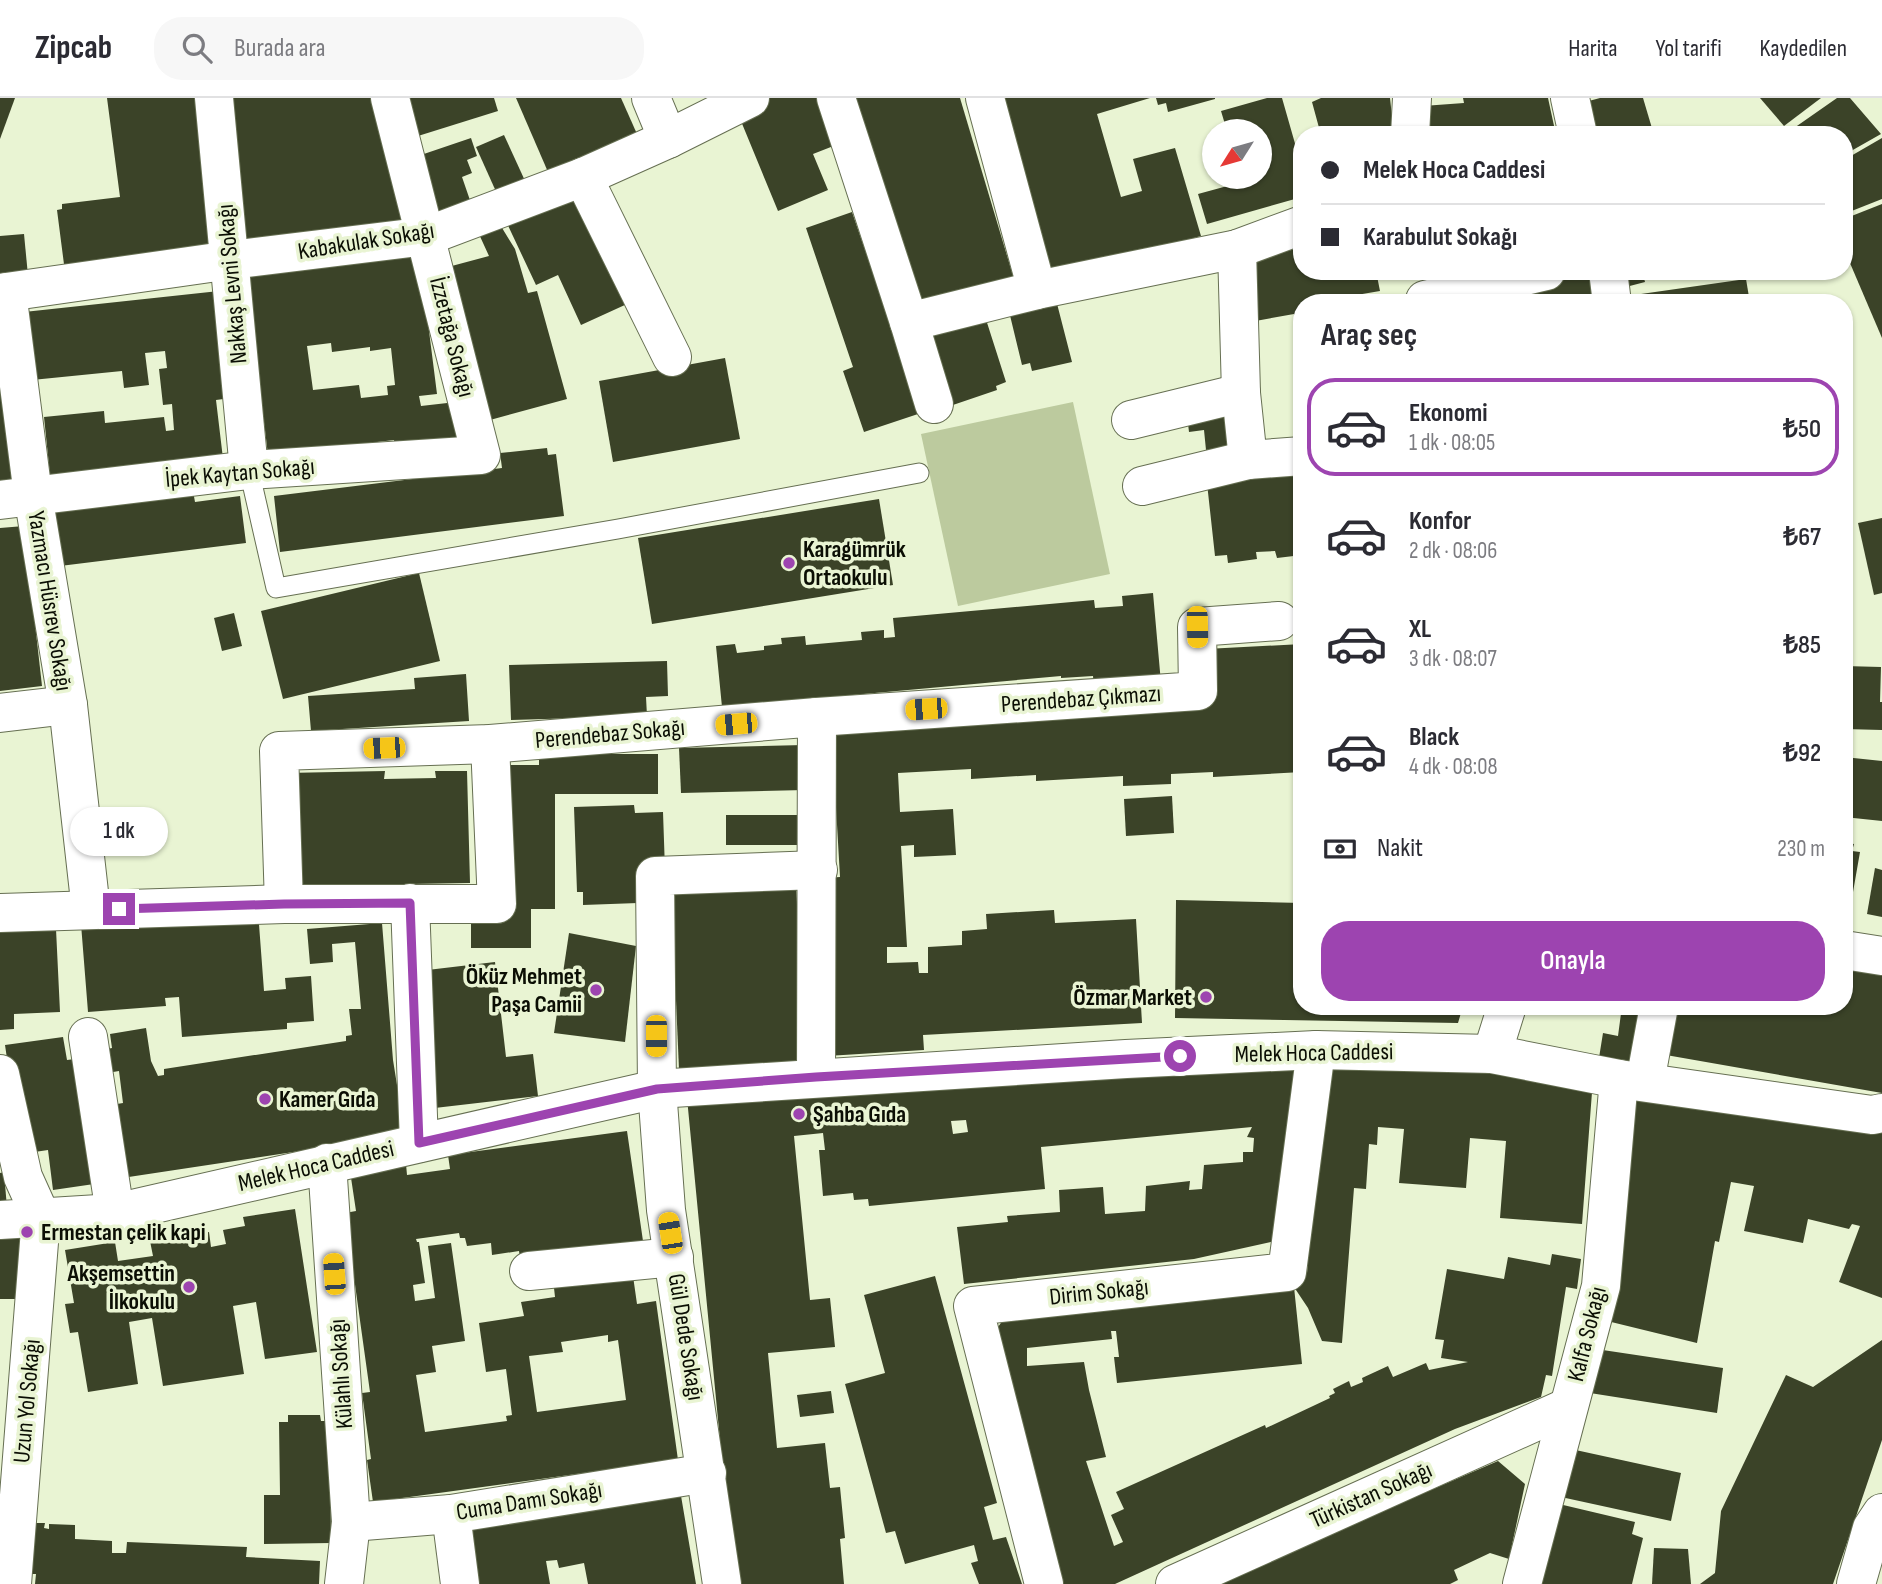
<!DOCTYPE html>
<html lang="tr">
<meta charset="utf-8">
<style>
body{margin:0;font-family:"Sofia Sans Condensed",sans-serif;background:#f7f7f7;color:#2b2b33;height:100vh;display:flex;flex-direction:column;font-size:26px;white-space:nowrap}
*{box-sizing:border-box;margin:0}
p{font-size:23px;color:#7c7c81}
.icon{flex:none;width:38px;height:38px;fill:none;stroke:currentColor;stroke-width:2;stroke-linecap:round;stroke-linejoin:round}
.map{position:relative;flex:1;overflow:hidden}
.drawer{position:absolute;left:1293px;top:196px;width:560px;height:721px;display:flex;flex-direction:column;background:#fff;border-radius:28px;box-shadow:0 2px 5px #0004}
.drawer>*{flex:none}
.hud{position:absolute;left:1293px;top:28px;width:560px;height:154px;border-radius:28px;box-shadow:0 2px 5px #0004;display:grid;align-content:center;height:154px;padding:0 28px;background:#fff}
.needle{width:46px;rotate:233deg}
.fabs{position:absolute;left:1202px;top:21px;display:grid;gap:14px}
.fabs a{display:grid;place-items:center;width:70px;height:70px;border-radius:50%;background:#fff;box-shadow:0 2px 5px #0004;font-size:35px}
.end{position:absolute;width:32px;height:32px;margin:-16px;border:9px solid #9d44b0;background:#fff;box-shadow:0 0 0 4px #fff}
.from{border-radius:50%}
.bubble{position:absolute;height:49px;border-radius:24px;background:#fff;box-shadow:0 2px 5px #0004;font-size:23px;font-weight:600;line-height:49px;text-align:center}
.car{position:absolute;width:21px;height:42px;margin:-21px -10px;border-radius:9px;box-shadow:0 0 5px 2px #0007;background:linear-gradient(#f5c518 24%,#345 0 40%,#f5c518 0 76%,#345 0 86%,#f5c518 0)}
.hud b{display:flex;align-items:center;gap:24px;height:66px;font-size:26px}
.hud b+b{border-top:2px solid #e1e1e2}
.hud i{width:18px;height:18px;background:#2b2b33}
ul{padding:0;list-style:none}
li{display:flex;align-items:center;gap:21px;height:98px;margin:0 14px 10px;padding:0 14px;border:4px solid transparent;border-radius:28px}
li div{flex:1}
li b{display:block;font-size:26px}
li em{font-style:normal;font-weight:600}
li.selected{border-color:#9d44b0}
li>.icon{width:63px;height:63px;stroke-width:1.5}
h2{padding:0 28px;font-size:32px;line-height:84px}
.pay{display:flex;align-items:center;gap:18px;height:77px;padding:0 28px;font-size:26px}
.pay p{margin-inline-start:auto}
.primary-button{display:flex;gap:14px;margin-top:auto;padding:14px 28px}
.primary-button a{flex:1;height:80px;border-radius:28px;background:#9d44b0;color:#fff;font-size:28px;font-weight:600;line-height:80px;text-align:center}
header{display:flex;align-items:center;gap:42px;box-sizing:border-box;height:98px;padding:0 35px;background:#fff;border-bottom:2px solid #e1e1e2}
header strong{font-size:33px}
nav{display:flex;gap:38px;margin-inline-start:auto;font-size:24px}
.search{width:490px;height:63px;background:#f7f7f7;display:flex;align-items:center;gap:18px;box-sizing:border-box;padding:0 24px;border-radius:28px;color:#7c7c81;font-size:26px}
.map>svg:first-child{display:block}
.green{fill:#bcca9e}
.building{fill:#3b4328;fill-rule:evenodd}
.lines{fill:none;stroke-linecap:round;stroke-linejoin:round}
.lane-casing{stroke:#666f52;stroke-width:21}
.street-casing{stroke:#666f52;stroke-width:40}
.lane{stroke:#fff;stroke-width:19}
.street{stroke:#fff;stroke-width:38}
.route{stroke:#9d44b0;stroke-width:9}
.poi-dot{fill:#9d44b0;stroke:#e9f4d3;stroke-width:2.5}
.labels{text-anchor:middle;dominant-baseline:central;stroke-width:7;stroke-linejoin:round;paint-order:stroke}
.street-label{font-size:24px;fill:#0b0e04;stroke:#e9f4d3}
.poi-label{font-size:24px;font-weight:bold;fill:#0b0e04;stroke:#e9f4d3;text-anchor:start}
</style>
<header>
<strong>Zipcab</strong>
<div class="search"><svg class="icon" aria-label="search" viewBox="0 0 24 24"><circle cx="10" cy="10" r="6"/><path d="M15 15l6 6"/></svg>Burada ara</div>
<nav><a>Harita</a><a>Yol tarifi</a><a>Kaydedilen</a></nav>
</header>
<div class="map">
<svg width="1882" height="1486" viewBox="0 0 1882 1486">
<rect width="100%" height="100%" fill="#e9f4d3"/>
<path class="green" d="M1073,304L1110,476L958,508L921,336Z"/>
<g class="building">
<path d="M0,0H15L0,41Z"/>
<path d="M107,0H198L218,156L65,174L57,112L62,111V106L120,99Z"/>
<path d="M222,0H371L406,138L244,155Z"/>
<path d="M407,0H494L498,13L418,38Z"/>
<path d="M516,0H621L637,36L548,74Z"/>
<path d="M764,0H816L836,47L813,56L828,92L778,113L736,11Z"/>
<path d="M856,0H960L1014,181L918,209Z"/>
<path d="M1001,0H1150L1097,16L1121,99L1142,93L1133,61L1175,50L1201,138L1053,180Z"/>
<path d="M1156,0H1215V1L1168,14L1166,5L1158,7Z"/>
<path d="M1267,0H1282L1302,70V99L1207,126L1198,96L1242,84L1240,79H1260V33H1227L1221,13Z"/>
<path d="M1321,0H1390L1394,37H1350L1349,34L1321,37L1312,4Z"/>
<path d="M1463,0H1548L1556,37H1425L1423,8L1464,5Z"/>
<path d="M1600,0H1643L1654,37H1582L1574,7Z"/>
<path d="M1760,0H1821L1784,28Z"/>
<path d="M1837,0H1850L1881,36L1844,57V37H1784Z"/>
<path d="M504,37L526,85L498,98L476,49Z"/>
<path d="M471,40L477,58L467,62L472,75L462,79L473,111L436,123L415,59Z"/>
<path d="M1882,40V101L1844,116V62Z"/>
<path d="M575,92L627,206L581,227L558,177L536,187L504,119Z"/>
<path d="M1882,106V240L1844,151V121Z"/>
<path d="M852,114L921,315L864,334L843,273L853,269L806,130Z"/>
<path d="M499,125L515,151L528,195L537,193L567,301L490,322L448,169L489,158L478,134Z"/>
<path d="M24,136L29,188L0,191V138Z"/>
<path d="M1302,150V173H1376L1380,193L1333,201L1334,205H1302V236L1298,237L1294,216L1250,224L1238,162Z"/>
<path d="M419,154L437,296L419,298L421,308L456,304L463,349L396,356L394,342L268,357L246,176ZM331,245L332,254L370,249V253L391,250L395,287L387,288L388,297L361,300L359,287L313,292L307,248Z"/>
<path d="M1554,173H1590L1596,205H1448Z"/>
<path d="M1618,173H1642L1645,184L1622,190Z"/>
<path d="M1746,181L1750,205H1628L1627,198Z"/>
<path d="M219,193L231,300L216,302L224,369L51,387L44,319L104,313L105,325L164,319L166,333L174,332L172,306L163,307L159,271L167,270L165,253L145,255L149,287L124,290L122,273L32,282L24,214Z"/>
<path d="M1054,194L1072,264L1032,273L1030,265L1022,267L1007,205Z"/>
<path d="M982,209L1006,284L996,288L997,292L950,308L924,227Z"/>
<path d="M0,215L21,388L0,390Z"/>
<path d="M725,260L740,341L613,364L599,283Z"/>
<path d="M1232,303L1237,349L1206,352L1204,332L1189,334L1186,309Z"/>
<path d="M547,350L548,357L556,356L564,418L280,454L274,398L502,370L500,355Z"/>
<path d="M1302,365V457L1277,460L1275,453L1256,454L1257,461L1228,465L1227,457L1215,458L1206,376Z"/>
<path d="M193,393L195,404L240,398L246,445L60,468L52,411Z"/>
<path d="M879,401L893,487L652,526L638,440Z"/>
<path d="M1882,420V495L1874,497L1858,425Z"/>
<path d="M24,428L42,588L0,593V430Z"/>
<path d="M419,475L440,563L283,601L261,513Z"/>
<path d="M1153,495L1161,585L1094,589L1093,578L1061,580V578L722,609L716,548L735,546L737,555L764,552V548L782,546L781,540L805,538L806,547L862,542L861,534L884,532V540L895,539L893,520L1094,502L1095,510L1123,508L1122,498Z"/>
<path d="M234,515L242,548L222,553L214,520Z"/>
<path d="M1302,546V674L1213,679V674L1171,676V686L1123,688V678L1036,683V677L971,681V671L898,675L900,714L953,711L956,757L914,759V747L901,748L907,849H887V865L918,864L919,875H928V849L962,847V833L987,831L986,816L1054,812L1055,825L1136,821L1142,925L923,937L924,952L827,958L825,780L840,779L831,622L1208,598L1206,551Z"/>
<path d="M667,563L668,598L646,599L647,618L511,622L509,567Z"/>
<path d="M1844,568L1881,569L1880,604H1882V632L1844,631Z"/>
<path d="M466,576L469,623L311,633L308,598L415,591L414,580Z"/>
<path d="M804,647L805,692L681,695L679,650Z"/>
<path d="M539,651L598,656H658V696H555V811H531V850H471V811H509L500,667H539Z"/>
<path d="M1844,659L1882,663V723L1844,719Z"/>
<path d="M385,673L384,681L436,680L435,673H467L470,785L289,788L286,675Z"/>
<path d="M1172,698L1174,735L1126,738L1124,701Z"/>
<path d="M634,707L635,715L663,714L665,772L637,773L638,805L583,807V794H577L574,709Z"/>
<rect x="726" y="717" width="77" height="30"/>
<path d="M1844,744L1854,746L1852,753L1860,754L1846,834Z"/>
<path d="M1875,770L1882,772V819L1867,816Z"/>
<path d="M796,783L804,966L679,971L671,788Z"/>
<path d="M1176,802L1302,805V908H1463L1458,925L1175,920Z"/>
<path d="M258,813L264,893L286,891L285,880L311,878L314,923L287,925V931L182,939L179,899L165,900L166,908L88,914L81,826Z"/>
<path d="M382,825L393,962L405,1037L122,1080L111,1007L123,1005L119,973L101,976L97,953L112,950L110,936L146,930L151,963L158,978L164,977V971L346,943V938L352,937L349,911H361L355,844L332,846L333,864L310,866L307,831Z"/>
<path d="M56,831L60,914L14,916V931L0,932V834Z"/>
<path d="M569,835L636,848L625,944L554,935Z"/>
<path d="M495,864L506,959L533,956L538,998L426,1011L419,873Z"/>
<path d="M1844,867L1882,874V995L1666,957L1674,908H1844Z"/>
<path d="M1622,908H1652L1643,972L1598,966L1603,935L1618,938Z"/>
<path d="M63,939L67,962L83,960L101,1085L53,1092L48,1052L21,1056L5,947Z"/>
<path d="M1324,959L1593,981L1582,1126L1500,1120L1506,1043L1470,1040L1466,1090L1399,1085L1404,1031L1378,1029L1377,1047L1369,1046L1366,1091L1354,1090L1342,1245L1322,1243L1308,1210L1294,1189L1302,1266L1117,1285L1114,1259H1119L1116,1233H1111L1112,1241L1027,1250V1268L1084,1264L1089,1292L1106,1359L1086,1363L1114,1448L1123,1444L1111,1417L1124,1411L1116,1394L1265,1327L1266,1330L1330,1300L1329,1298L1335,1295L1333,1291L1349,1283L1351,1289L1363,1284L1362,1280L1388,1268L1393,1279L1426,1265L1429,1272L1468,1264L1441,1260L1444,1242L1435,1241L1447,1171L1504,1181L1508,1159L1550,1167L1552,1156L1581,1161L1577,1191L1566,1189L1552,1278L1546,1277L1541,1299L1455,1331L1115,1486H1062L998,1229L1008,1215L1298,1174L1307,1175Z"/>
<path d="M1298,966L1275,1143L1194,1161L964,1186L957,1129L1008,1124L1007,1118L1060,1114L1059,1092L1103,1089L1105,1116L1145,1113L1146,1088L1190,1083L1189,1092L1202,1091L1204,1067L1243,1064V1054H1253L1254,1040L1247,1039L1252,1029L1041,1049L1045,1091L869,1108L868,1101L854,1102L853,1095L823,1098L819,1052H825L823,1035L794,1038L810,1202L830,1200L835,1249L768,1255L777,1350L825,1345L830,1390L840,1389L845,1440L840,1441L844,1486H738L725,1394L687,1000ZM966,1022L968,1034L953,1036L951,1023Z"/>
<path d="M1627,990L1882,1031V1200L1839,1184L1860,1128L1852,1126L1849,1131L1808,1121L1803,1145L1744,1133L1754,1088L1731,1084L1719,1144L1715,1143L1697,1245L1599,1221Z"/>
<path d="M627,1033L643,1143L520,1160L519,1153L492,1157L491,1145L467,1148L465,1140H460L459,1135L416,1141L417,1144H419L425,1185L413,1187L415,1203L435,1200L428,1148L451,1145L465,1243L432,1248L436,1274L416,1277L425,1334L507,1323L506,1318L512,1317L506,1271L486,1274L479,1225L524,1218L521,1204L555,1199L554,1190L633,1178L637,1206L656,1203L678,1362L373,1404L367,1362L371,1361L362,1295L370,1294L345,1115L356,1113L350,1073L406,1066L407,1077L450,1071L448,1057ZM608,1237V1244L618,1242L626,1302L537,1314L529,1258L563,1254L561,1244Z"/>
<path d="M4,1074L7,1110H0V1075Z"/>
<path d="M295,1111L317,1254L265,1261L256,1204L233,1208L244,1276L163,1288L152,1220L129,1224L138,1286L88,1294L78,1234L70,1235L65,1206L74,1205L65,1152L115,1144L118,1163L153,1158L150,1143L209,1134L211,1149L226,1146L223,1132L245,1128L243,1119Z"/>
<path d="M0,1133L27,1134L26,1201H0Z"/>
<path d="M935,1178L997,1405L984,1409L993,1442L1006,1439L1022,1486H979L971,1465L978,1463L974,1447L905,1466L895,1433L886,1435L845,1286L885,1275L864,1197Z"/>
<path d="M1882,1242V1342L1833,1486H1700L1715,1475L1721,1413L1786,1277L1813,1289Z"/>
<path d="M1596,1251L1723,1270L1717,1315L1590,1295Z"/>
<path d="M831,1293L834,1315L800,1319L797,1297Z"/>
<path d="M288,1317H320L321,1323H330L331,1445L264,1446V1397H280L279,1324H288Z"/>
<path d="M1571,1351L1681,1375L1671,1423L1561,1399Z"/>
<path d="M1498,1363L1525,1386L1509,1461L1490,1455L1454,1472L1458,1482L1450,1486H1213Z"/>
<path d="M679,1386L696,1486H588L584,1465L559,1470L557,1462L546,1463L550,1486H479L468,1422Z"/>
<path d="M1559,1406L1635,1424L1632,1436L1643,1440L1632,1486H1537Z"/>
<path d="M32,1425H45L44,1430L49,1431V1426L75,1427V1441L112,1443V1455H126L127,1444L247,1449L246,1459L320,1463L319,1486H35L36,1476H30Z"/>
<path d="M1654,1450L1688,1451L1691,1486H1652Z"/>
</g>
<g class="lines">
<g class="lane-casing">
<path id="lane" d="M249,372L276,490L618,431L919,375"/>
</g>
<g class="street-casing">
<g id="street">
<path d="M214,0L249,372"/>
<path d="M651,0L668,41"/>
<path d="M836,0L909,224L1037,192L1237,151L1302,127"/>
<path d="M985,0L1037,192"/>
<path d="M1570,0L1578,37"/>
<path d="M1410,37L1412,0"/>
<path d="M583,79L672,259"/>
<path d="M1237,151L1241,295L1248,362L1302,358"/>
<path d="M1608,173L1612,205"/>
<path d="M7,194L33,397L68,607L91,812"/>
<path d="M0,195L231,162L427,138L583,79L668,41L750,0"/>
<path d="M1425,202L1546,173"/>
<path d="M909,224L934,306"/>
<path d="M1131,322L1241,295"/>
<path d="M1142,388L1248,362"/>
<path d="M0,402L249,372L481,357L390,0"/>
<path d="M0,615L68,607"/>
<path d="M817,619L1198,593L1197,529L1279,523"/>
<path d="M410,805L419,1045"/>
<path d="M284,806L279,653L490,646L817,619L816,980"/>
<path d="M0,815L284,806H497L490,646"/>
<path d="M1844,852L1882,858"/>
<path d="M88,939L115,1115"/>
<path d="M1492,956L1507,908"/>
<path d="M0,976L23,1079L41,1119L12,1486"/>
<path d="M1645,984L1659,908"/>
<path d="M327,1065L351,1424L344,1486"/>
<path d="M0,1122L115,1115L657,991L1126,961L1316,952L1492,956L1619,981L1872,1017L1882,1015"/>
<path d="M529,1173L674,1159"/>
<path d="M451,1416L460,1486"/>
<path d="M351,1424L451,1416L707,1375"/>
<path d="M722,1486L666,1112L657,991L655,778L818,772"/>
<path d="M1044,1486L973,1208L1287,1174L1316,952"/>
<path d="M1175,1486L1568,1309"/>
<path d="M1522,1486L1601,1188L1619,981"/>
<path d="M1856,1486L1872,1430L1882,1415"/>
</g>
</g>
<use href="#lane" class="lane"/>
<use href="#street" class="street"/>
</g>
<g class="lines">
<path class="route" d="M119,811L284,806L410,805L419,1045L657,991L816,979L1180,958"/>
</g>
<g class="poi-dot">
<circle cx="789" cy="465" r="7"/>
<circle cx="596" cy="892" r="7"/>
<circle cx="1206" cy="899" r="7"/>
<circle cx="265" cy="1001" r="7"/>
<circle cx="799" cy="1016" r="7"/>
<circle cx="27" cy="1134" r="7"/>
<circle cx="189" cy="1189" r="7"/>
</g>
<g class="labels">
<g class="street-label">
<text transform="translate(366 143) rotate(-9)">Kabakulak Sokağı</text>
<text transform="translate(232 186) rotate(-95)">Nakkaş Levni Sokağı</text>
<text transform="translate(452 239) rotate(76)">İzzetağa Sokağı</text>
<text transform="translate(240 375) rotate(-5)">İpek Kaytan Sokağı</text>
<text transform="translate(50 503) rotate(81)">Yazmacı Hüsrev Sokağı</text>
<text transform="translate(1081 601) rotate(-4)">Perendebaz Çıkmazı</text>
<text transform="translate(610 636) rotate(-5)">Perendebaz Sokağı</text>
<text transform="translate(1314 955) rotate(-1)">Melek Hoca Caddesi</text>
<text transform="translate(316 1068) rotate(-13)">Melek Hoca Caddesi</text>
<text transform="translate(1099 1194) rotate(-6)">Dirim Sokağı</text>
<text transform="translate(1587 1236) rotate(-76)">Kalfa Sokağı</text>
<text transform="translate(686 1239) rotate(81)">Gül Dede Sokağı</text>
<text transform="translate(341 1276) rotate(-94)">Külahlı Sokağı</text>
<text transform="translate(27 1303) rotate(-85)">Uzun Yol Sokağı</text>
<text transform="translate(1371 1397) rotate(-24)">Türkistan Sokağı</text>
<text transform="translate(529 1403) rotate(-9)">Cuma Damı Sokağı</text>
</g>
<g class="poi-label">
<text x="803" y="451">Karagümrük<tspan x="803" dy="28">Ortaokulu</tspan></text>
<text x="582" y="878" text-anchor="end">Öküz Mehmet<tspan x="582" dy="28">Paşa Camii</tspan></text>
<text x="1192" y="899" text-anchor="end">Özmar Market</text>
<text x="279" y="1001">Kamer Gıda</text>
<text x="813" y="1016">Şahba Gıda</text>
<text x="41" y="1134">Ermestan çelik kapi</text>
<text x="175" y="1175" text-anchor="end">Akşemsettin<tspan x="175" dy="28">İlkokulu</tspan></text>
</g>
</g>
</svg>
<div class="fabs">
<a><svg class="needle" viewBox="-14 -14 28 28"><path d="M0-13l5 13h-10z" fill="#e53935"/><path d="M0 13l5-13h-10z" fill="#7c7c81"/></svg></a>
</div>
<i class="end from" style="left:1180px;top:958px"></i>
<i class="end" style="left:119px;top:811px"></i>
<div class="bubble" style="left:70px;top:709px;width:98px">1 dk</div>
<i class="car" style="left:1197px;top:529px;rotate:179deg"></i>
<i class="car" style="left:926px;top:611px;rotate:266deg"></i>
<i class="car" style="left:736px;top:626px;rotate:265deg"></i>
<i class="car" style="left:384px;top:650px;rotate:268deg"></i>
<i class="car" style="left:656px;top:938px;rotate:180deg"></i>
<i class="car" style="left:670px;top:1135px;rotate:351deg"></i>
<i class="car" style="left:334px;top:1176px;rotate:356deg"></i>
<div class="hud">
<b><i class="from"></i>Melek Hoca Caddesi</b>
<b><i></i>Karabulut Sokağı</b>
</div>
<section class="drawer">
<h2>Araç seç</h2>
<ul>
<li class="selected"><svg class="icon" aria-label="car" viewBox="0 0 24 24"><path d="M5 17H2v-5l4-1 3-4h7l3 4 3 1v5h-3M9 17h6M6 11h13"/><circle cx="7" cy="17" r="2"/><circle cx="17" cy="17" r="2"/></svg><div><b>Ekonomi</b><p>1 dk · 08:05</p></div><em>₺50</em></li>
<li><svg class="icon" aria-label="car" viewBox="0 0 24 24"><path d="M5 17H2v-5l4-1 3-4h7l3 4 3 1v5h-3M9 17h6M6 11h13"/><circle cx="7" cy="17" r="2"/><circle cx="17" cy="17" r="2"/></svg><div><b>Konfor</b><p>2 dk · 08:06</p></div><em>₺67</em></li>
<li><svg class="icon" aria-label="car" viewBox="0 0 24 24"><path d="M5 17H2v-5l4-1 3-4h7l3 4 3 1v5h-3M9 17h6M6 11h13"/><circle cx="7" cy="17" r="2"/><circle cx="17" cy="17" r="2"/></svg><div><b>XL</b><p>3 dk · 08:07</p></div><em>₺85</em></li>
<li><svg class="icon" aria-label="car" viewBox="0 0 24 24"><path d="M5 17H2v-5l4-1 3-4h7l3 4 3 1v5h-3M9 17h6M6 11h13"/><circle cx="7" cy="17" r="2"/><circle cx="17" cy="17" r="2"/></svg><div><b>Black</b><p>4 dk · 08:08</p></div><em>₺92</em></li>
</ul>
<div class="pay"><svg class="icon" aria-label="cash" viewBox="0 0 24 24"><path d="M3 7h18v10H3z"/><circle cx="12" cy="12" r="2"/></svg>Nakit<p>230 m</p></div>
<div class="primary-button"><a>Onayla</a></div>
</section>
</div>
